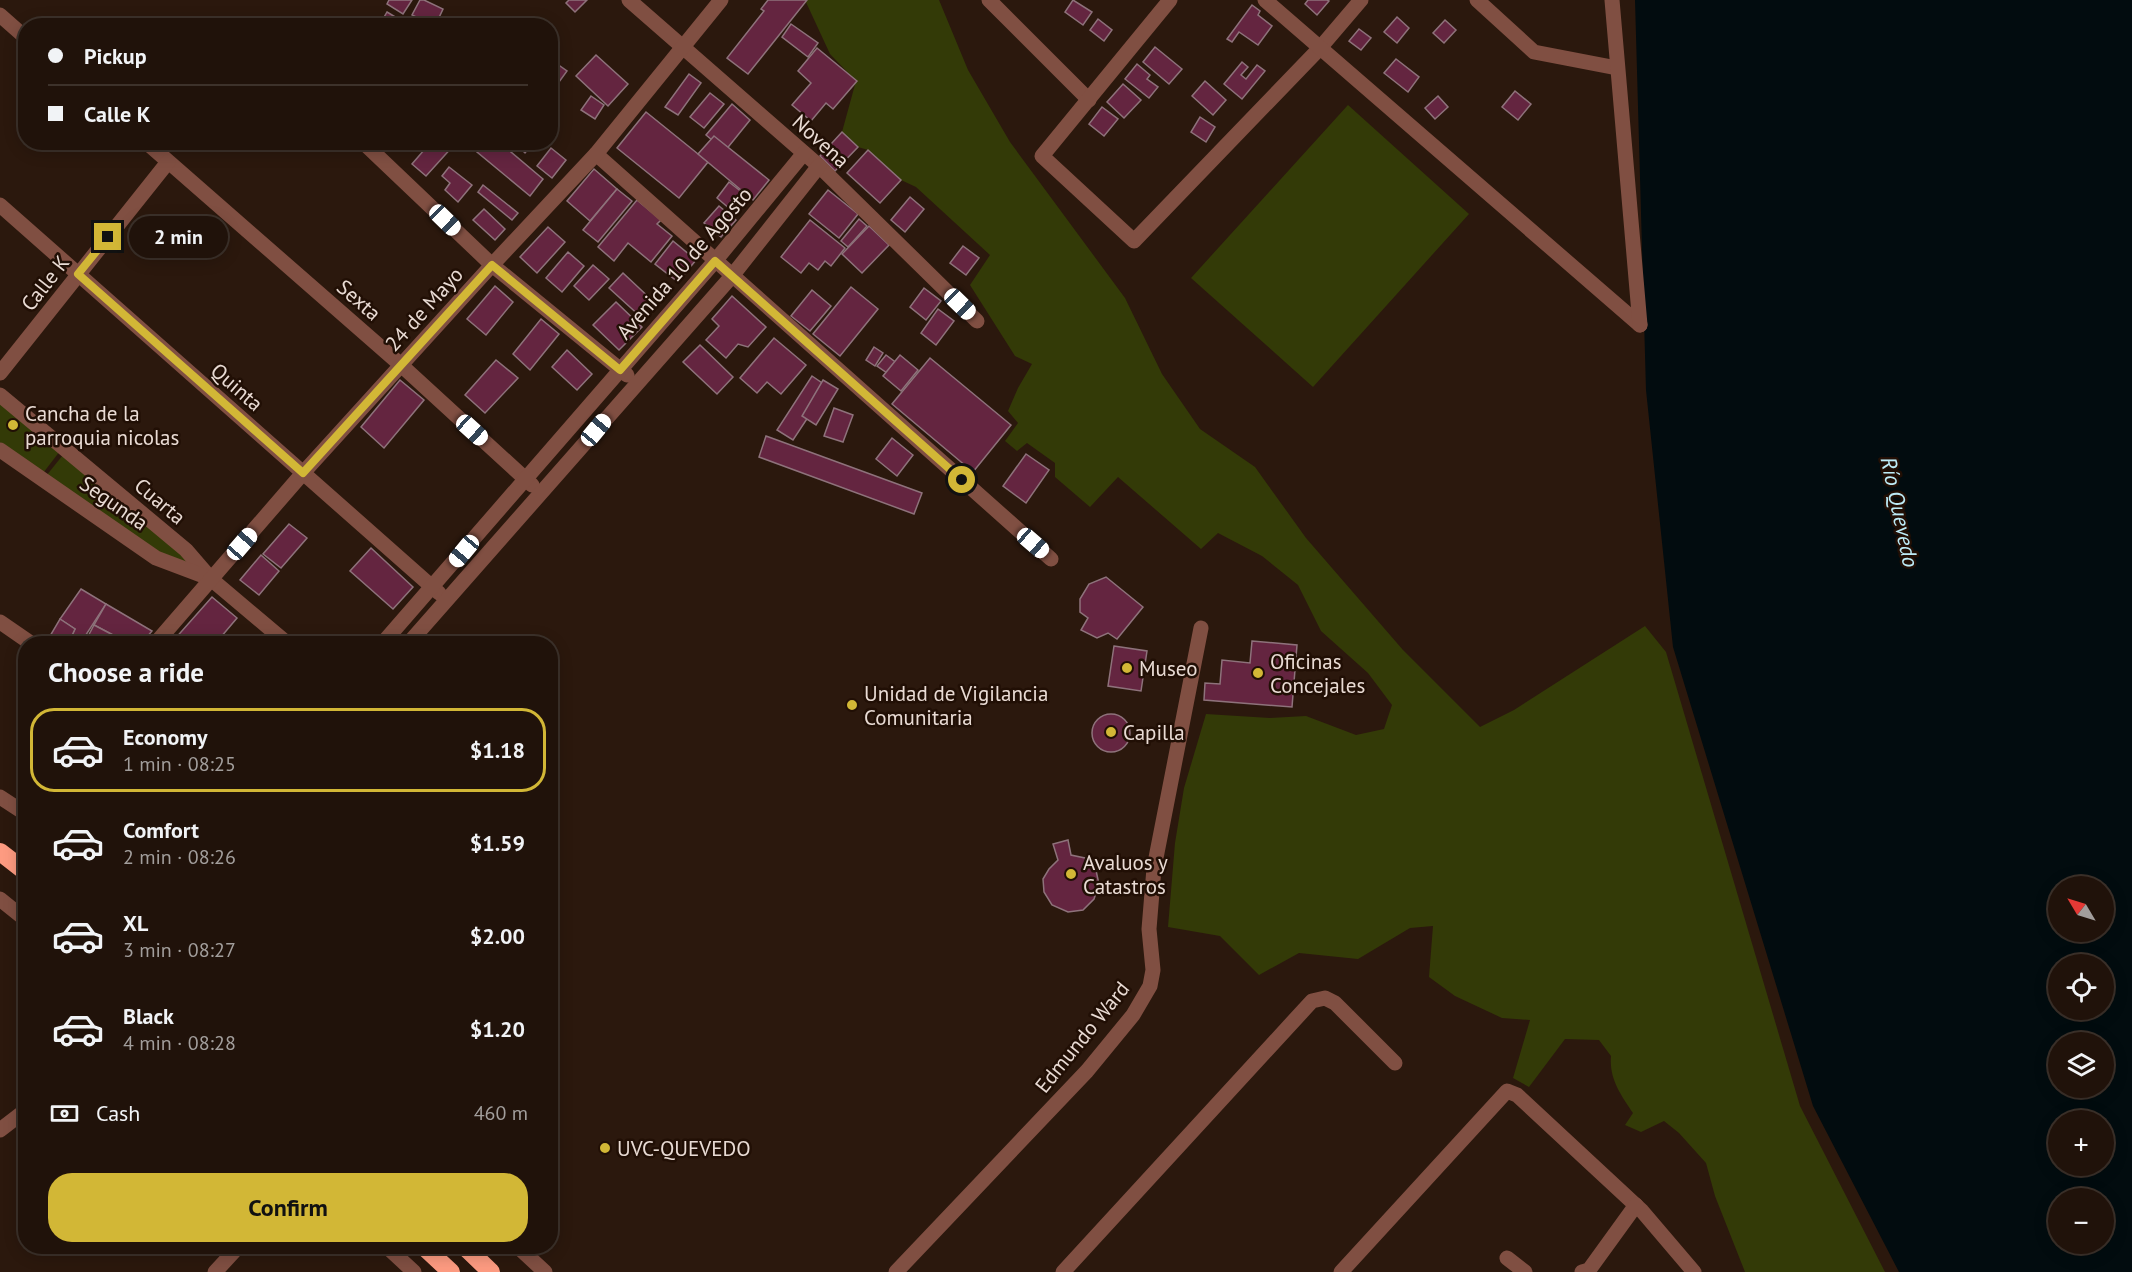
<!DOCTYPE html>
<meta charset="utf-8">
<style>
body{margin:0;font-family:"PT Sans",sans-serif;background:#2d2018;color:#f1f3f6;height:100vh;display:flex;flex-direction:column;font-size:22px;white-space:nowrap}
*{box-sizing:border-box;margin:0}
p{font-size:20px;color:#a29e9c}
.icon{flex:none;width:33px;height:33px;fill:none;stroke:currentColor;stroke-width:2;stroke-linecap:round;stroke-linejoin:round}
.map{position:relative;flex:1;overflow:hidden}
.side{position:absolute;left:18px;top:636px;width:540px;height:618px;display:flex;flex-direction:column;background:#20120a;border-radius:24px;box-shadow:0 3px 15px #0003,0 0 0 2px #3d322b}
.side>*{flex:none}
.guide{position:absolute;left:18px;top:18px;width:540px;height:132px;border-radius:24px;box-shadow:0 3px 15px #0003,0 0 0 2px #3d322b;display:grid;align-content:center;height:132px;padding:0 30px;background:#20120a}
.needle{width:39px;rotate:308deg}
.fabs{position:absolute;left:2048px;top:876px;display:grid;gap:12px}
.fabs a{display:grid;place-items:center;width:66px;height:66px;border-radius:50%;background:#20120a;box-shadow:0 3px 15px #0003,0 0 0 2px #3d322b;font-size:30px}
.end{position:absolute;width:27px;height:27px;margin:-14px;border:8px solid #d2b736;background:#111;box-shadow:0 0 0 3px #111}
.from{border-radius:50%}
.bubble{position:absolute;height:42px;border-radius:21px;background:#20120a;box-shadow:0 3px 15px #0003,0 0 0 2px #3d322b;font-size:20px;font-weight:800;line-height:42px;text-align:center}
.car{position:absolute;width:18px;height:36px;margin:-18px -9px;border-radius:8px;box-shadow:0 0 4px 2px #0007;background:linear-gradient(#fff 24%,#345 0 40%,#fff 0 76%,#345 0 86%,#fff 0)}
.guide b{display:flex;align-items:center;gap:21px;height:57px;font-size:22px}
.guide b+b{border-top:2px solid #3d322b}
.guide i{width:15px;height:15px;background:#f1f3f6}
ul{padding:0;list-style:none}
li{display:flex;align-items:center;gap:18px;height:84px;margin:0 12px 9px;padding:0 18px;border:3px solid transparent;border-radius:24px}
li div{flex:1}
li b{display:block;font-size:22px}
li em{font-style:normal;font-weight:800}
li.selected{border-color:#d2b736}
li>.icon{width:54px;height:54px;stroke-width:1.5}
h2{padding:0 30px;font-size:27px;line-height:72px}
.pay{display:flex;align-items:center;gap:15px;height:66px;padding:0 30px;font-size:22px}
.pay p{margin-inline-start:auto}
.cta{display:flex;gap:12px;margin-top:auto;padding:12px 30px}
.cta a{flex:1;height:69px;border-radius:24px;background:#d2b736;color:#111;font-size:24px;font-weight:800;line-height:69px;text-align:center}
.map>svg:first-child{display:block}
.green{fill:#333a07}
.water{fill:#020c0f;fill-rule:evenodd}
.building{fill:#642540;stroke:#8e727b;stroke-width:1.5}
.lines{fill:none;stroke-linecap:round;stroke-linejoin:round}
.minor{stroke:#804f42;stroke-width:15}
.highway{stroke:#fd9b81;stroke-width:18}
.route{stroke:#d2b736;stroke-width:8}
.poi-dot{fill:#d2b736;stroke:#210f05;stroke-width:2}
.labels{text-anchor:middle;dominant-baseline:central;stroke-width:5;stroke-linejoin:round;paint-order:stroke}
.street-label{font-size:21px;fill:#e9dbd4;stroke:#210f05}
.poi-label{font-size:21px;fill:#e9dbd4;stroke:#210f05;text-anchor:start}
.water-label{font-size:22px;font-style:italic;fill:#bdecf7;stroke:#210f05}
</style>
<div class="map">
<svg width="2132" height="1272" viewBox="0 0 2132 1272">
<rect width="100%" height="100%" fill="#2b180d"/>
<g class="green">
<path d="M805,0H939L968,70L1010,142L1125,298L1162,374L1200,429L1255,467L1306,538L1403,650L1480,727L1514,710L1645,626L1666,652L1800,1106L1885,1272H1745L1715,1196L1706,1163L1679,1133L1664,1121L1641,1132L1625,1125L1633,1113C1621,1095 1609,1079 1611,1056L1599,1040L1565,1039L1529,1087L1513,1078L1530,1020L1502,1018L1455,996L1429,977L1433,926L1410,928L1358,959L1299,953L1259,975L1220,936L1168,927L1175,843L1184,788L1206,714L1270,718L1306,716L1356,735L1384,729L1392,705L1368,673L1321,631L1298,585L1262,556L1218,533L1201,549L1118,477L1090,507L1055,477V463L1027,443L1017,451L1005,441L1018,423L1008,411L1018,388L1032,364L1015,356L970,285L990,255L916,187L901,180L868,150L858,147L842,132L856,81L830,54Z"/>
<path d="M1348,105L1469,214L1313,387L1191,278Z"/>
<path d="M0,403L60,451L40,477L0,446Z"/>
<path d="M63,455L177,548L192,567L152,554L46,476Z"/>
</g>
<path class="water" d="M1635,0H2132V1272H1899L1813,1106L1673,647L1646,390ZM2058,886H2103V932H2058ZM2058,964H2103V1010H2058ZM2058,1042H2103V1088H2058ZM2058,1120H2103V1166H2058ZM2058,1198H2103V1244H2058Z"/>
<g class="building">
<path d="M389,0H412L403,14L387,4Z"/>
<path d="M420,0H424L443,9L435,26L412,15Z"/>
<path d="M569,0H587L575,12L566,3Z"/>
<path d="M768,0H807L748,74L727,58L764,11L761,9Z"/>
<path d="M1073,0L1092,12L1083,25L1065,12Z"/>
<path d="M1308,0H1327L1329,1L1317,15L1305,4Z"/>
<path d="M1252,5L1260,11L1258,15L1272,26L1258,45L1239,32L1232,42L1227,39Z"/>
<path d="M387,12L402,21L399,26H379Z"/>
<path d="M1397,17L1409,28L1397,43L1384,32Z"/>
<path d="M1098,19L1112,30L1104,41L1090,30Z"/>
<path d="M1445,20L1456,30L1444,43L1433,33Z"/>
<path d="M791,24L818,43L808,57L782,37Z"/>
<path d="M1359,29L1371,38L1361,50L1349,41Z"/>
<path d="M1155,47L1182,69L1169,84L1143,62Z"/>
<path d="M817,48L857,81L833,109L826,103L811,121L792,105L811,83L798,71Z"/>
<path d="M596,55L628,84L608,106L576,76Z"/>
<path d="M550,59L567,71L551,93L550,92Z"/>
<path d="M1396,59L1419,77L1408,92L1384,73Z"/>
<path d="M1242,62L1248,67L1241,75L1246,79L1257,65L1265,71L1242,99L1224,84Z"/>
<path d="M1137,64L1150,75L1147,79L1158,87L1149,98L1125,79Z"/>
<path d="M689,74L701,83L678,115L665,107Z"/>
<path d="M1205,81L1226,100L1213,115L1192,96Z"/>
<path d="M1123,84L1141,100L1124,118L1107,102Z"/>
<path d="M1515,91L1531,104L1518,120L1502,107Z"/>
<path d="M710,93L724,104L704,128L690,117Z"/>
<path d="M591,96L604,105L595,119L581,110Z"/>
<path d="M1438,96L1448,107L1435,119L1425,108Z"/>
<path d="M732,104L750,120L725,151L706,135Z"/>
<path d="M1102,107L1118,119L1104,136L1089,124Z"/>
<path d="M646,112L708,162L679,198L617,148Z"/>
<path d="M1200,117L1215,127L1206,142L1191,132Z"/>
<path d="M842,132L858,147L835,171L820,156Z"/>
<path d="M714,136L769,180L753,200L698,154Z"/>
<path d="M431,142H451L454,145L426,176L412,164Z"/>
<path d="M474,142H499L543,179L530,196L471,147Z"/>
<path d="M514,142H534L525,153Z"/>
<path d="M551,148L566,160L552,178L537,166Z"/>
<path d="M868,150L901,180L880,203L847,173Z"/>
<path d="M449,167L472,185L458,202L445,190L450,183L442,176Z"/>
<path d="M594,169L617,189L590,221L567,201Z"/>
<path d="M729,182L743,193L730,209L717,198Z"/>
<path d="M483,185L518,213L512,220L478,192Z"/>
<path d="M617,189L632,201L598,242L583,230Z"/>
<path d="M828,190L858,214L839,238L809,214Z"/>
<path d="M910,197L924,209L905,232L891,220Z"/>
<path d="M637,200L661,220L657,224L672,236L651,262L628,243L614,261L598,247Z"/>
<path d="M719,206L736,220L721,237L704,223Z"/>
<path d="M484,209L505,229L495,240L473,220Z"/>
<path d="M859,219L867,226L848,247L841,241Z"/>
<path d="M810,220L845,248L831,266L825,261L818,270L809,263L801,273L781,257Z"/>
<path d="M869,226L889,245L862,273L842,254Z"/>
<path d="M548,227L565,242L537,273L520,257Z"/>
<path d="M673,241L696,260L678,282L655,264Z"/>
<path d="M963,246L979,258L966,275L950,263Z"/>
<path d="M568,252L584,266L562,292L546,278Z"/>
<path d="M593,265L609,279L589,300L574,286Z"/>
<path d="M623,273L655,303L642,318L609,288Z"/>
<path d="M495,286L513,302L486,335L467,319Z"/>
<path d="M851,287L878,309L840,356L813,334Z"/>
<path d="M924,288L941,301L926,320L910,307Z"/>
<path d="M812,290L831,306L810,331L791,316Z"/>
<path d="M732,296L766,327L748,347L738,344L726,358L706,340L719,326L712,319Z"/>
<path d="M616,302L642,327L619,350L593,325Z"/>
<path d="M938,309L954,321L936,345L921,333Z"/>
<path d="M541,319L559,334L530,370L513,354Z"/>
<path d="M774,338L806,365L781,394L767,382L757,393L740,378Z"/>
<path d="M700,345L733,377L717,394L683,362Z"/>
<path d="M874,347L883,353L875,366L866,360Z"/>
<path d="M567,350L592,374L577,390L552,367Z"/>
<path d="M886,355L898,364L890,375L877,366Z"/>
<path d="M900,355L918,370L901,391L883,376Z"/>
<path d="M930,358L1011,425L973,472L892,404Z"/>
<path d="M496,360L518,378L485,413L465,395Z"/>
<path d="M812,376L828,387L793,440L777,430Z"/>
<path d="M400,380L424,400L384,448L361,427Z"/>
<path d="M823,380L838,389L816,425L802,416Z"/>
<path d="M834,408L853,415L843,442L824,436Z"/>
<path d="M766,436L922,493L914,514L759,457Z"/>
<path d="M892,438L913,455L897,476L876,459Z"/>
<path d="M1026,454L1049,470L1026,503L1003,486Z"/>
<path d="M289,524L307,538L281,568L263,554Z"/>
<path d="M371,548L413,587L393,609L350,571Z"/>
<path d="M261,555L279,571L259,595L240,580Z"/>
<path d="M1106,577L1143,607L1117,639L1108,633L1097,638L1081,630L1088,618L1080,612V599L1089,584Z"/>
<path d="M81,589L106,604L80,644H68L75,629L60,619Z"/>
<path d="M212,597L237,618L215,644H175L173,641Z"/>
<path d="M106,604L152,631L141,644H130L94,625Z"/>
<path d="M60,619L75,629L68,644H62L50,636Z"/>
<path d="M94,625L130,644H84Z"/>
<path d="M1252,641L1297,645L1292,707L1204,700L1205,683L1220,684L1222,660L1250,663Z"/>
<path d="M1114,646L1147,651L1141,691L1108,686Z"/>
<circle cx="1111" cy="733" r="19"/>
<path d="M1068,840L1071,855L1085,858L1095,866L1099,884L1094,899L1083,910L1068,912L1052,905L1044,892L1043,879L1049,869L1058,860L1053,844Z"/>
</g>
<g class="lines">
<g class="minor">
<path d="M629,0L819,166L977,321"/>
<path d="M989,0L1089,100"/>
<path d="M1170,0L1042,156L1134,241L1320,48L1361,0"/>
<path d="M1265,0L1640,325"/>
<path d="M1477,0L1534,52L1617,68"/>
<path d="M1612,0L1640,325"/>
<path d="M0,15L26,38"/>
<path d="M146,142L401,365L532,485"/>
<path d="M367,146L492,265L627,375"/>
<path d="M596,154L1051,559"/>
<path d="M0,205L439,593"/>
<path d="M0,373L168,162"/>
<path d="M0,395L186,550L211,579L288,644"/>
<path d="M0,450L156,558L209,578"/>
<path d="M0,622L32,644"/>
<path d="M155,644L303,473L492,265L596,154L721,0"/>
<path d="M382,644L715,261L804,153"/>
<path d="M408,644L732,276L819,166"/>
<path d="M0,797L26,814"/>
<path d="M0,899L26,920"/>
<path d="M0,1130L26,1110"/>
<path d="M386,1246L414,1272"/>
<path d="M517,1246L545,1272"/>
<path d="M1507,1258L1525,1272"/>
<path d="M215,1272L239,1246"/>
<path d="M896,1272L1087,1071L1133,1015L1150,986L1153,970L1149,929L1154,868L1201,628"/>
<path d="M1063,1272L1312,1001L1325,998L1335,1003L1395,1063"/>
<path d="M1341,1272L1507,1091L1517,1095L1642,1211L1694,1272"/>
<path d="M1582,1272L1589,1270L1636,1205"/>
</g>
<g class="highway">
<path d="M0,852L26,872"/>
<path d="M423,1246L451,1272"/>
<path d="M464,1246L491,1272"/>
</g>
</g>
<g class="lines">
<path class="route" d="M108,237L78,274L303,473L492,265L620,370L715,261L962,480"/>
</g>
<g class="poi-dot">
<circle cx="13" cy="425" r="6"/>
<circle cx="1127" cy="668" r="6"/>
<circle cx="1258" cy="673" r="6"/>
<circle cx="852" cy="705" r="6"/>
<circle cx="1111" cy="732" r="6"/>
<circle cx="1071" cy="874" r="6"/>
<circle cx="605" cy="1148" r="6"/>
</g>
<g class="labels">
<g class="street-label">
<text transform="translate(821 141) rotate(42)">Novena</text>
<text transform="translate(684 263) rotate(-49)">Avenida 10 de Agosto</text>
<text transform="translate(45 283) rotate(-52)">Calle K</text>
<text transform="translate(359 300) rotate(41)">Sexta</text>
<text transform="translate(424 309) rotate(-48)">24 de Mayo</text>
<text transform="translate(237 387) rotate(41)">Quinta</text>
<text transform="translate(160 501) rotate(40)">Cuarta</text>
<text transform="translate(114 503) rotate(35)">Segunda</text>
<text transform="translate(1082 1037) rotate(-51)">Edmundo Ward</text>
</g>
<g class="poi-label">
<text x="25" y="413">Cancha de la<tspan x="25" dy="24">parroquia nicolas</tspan></text>
<text x="1270" y="661">Oficinas<tspan x="1270" dy="24">Concejales</tspan></text>
<text x="1139" y="668">Museo</text>
<text x="864" y="693">Unidad de Vigilancia<tspan x="864" dy="24">Comunitaria</tspan></text>
<text x="1123" y="732">Capilla</text>
<text x="1083" y="862">Avaluos y<tspan x="1083" dy="24">Catastros</tspan></text>
<text x="617" y="1148">UVC-QUEVEDO</text>
</g>
<g class="water-label">
<text transform="translate(1900 512) rotate(78)">Río Quevedo</text>
</g>
</g>
</svg>
<div class="fabs">
<a><svg class="needle" viewBox="-14 -14 28 28"><path d="M0-13l5 13h-10z" fill="#e53935"/><path d="M0 13l5-13h-10z" fill="#a29e9c"/></svg></a>
<a><svg class="icon" aria-label="locate" viewBox="0 0 24 24"><circle cx="12" cy="12" r="6"/><path d="M12 2v4M12 18v4M2 12h4M18 12h4"/></svg></a>
<a><svg class="icon" aria-label="layers" viewBox="0 0 24 24"><path d="M12 4l9 5-9 5-9-5zM3 14l9 5 9-5"/></svg></a>
<a>+</a>
<a>−</a>
</div>
<i class="end from" style="left:962px;top:480px"></i>
<i class="end" style="left:108px;top:237px"></i>
<div class="bubble" style="left:129px;top:216px;width:99px">2 min</div>
<i class="car" style="left:445px;top:220px;rotate:134deg"></i>
<i class="car" style="left:960px;top:304px;rotate:134deg"></i>
<i class="car" style="left:472px;top:430px;rotate:132deg"></i>
<i class="car" style="left:596px;top:430px;rotate:40deg"></i>
<i class="car" style="left:1033px;top:543px;rotate:131deg"></i>
<i class="car" style="left:242px;top:544px;rotate:41deg"></i>
<i class="car" style="left:464px;top:551px;rotate:220deg"></i>
<div class="guide">
<b><i class="from"></i>Pickup</b>
<b><i></i>Calle K</b>
</div>
<section class="side">
<h2>Choose a ride</h2>
<ul>
<li class="selected"><svg class="icon" aria-label="car" viewBox="0 0 24 24"><path d="M5 17H2v-5l4-1 3-4h7l3 4 3 1v5h-3M9 17h6M6 11h13"/><circle cx="7" cy="17" r="2"/><circle cx="17" cy="17" r="2"/></svg><div><b>Economy</b><p>1 min · 08:25</p></div><em>$1.18</em></li>
<li><svg class="icon" aria-label="car" viewBox="0 0 24 24"><path d="M5 17H2v-5l4-1 3-4h7l3 4 3 1v5h-3M9 17h6M6 11h13"/><circle cx="7" cy="17" r="2"/><circle cx="17" cy="17" r="2"/></svg><div><b>Comfort</b><p>2 min · 08:26</p></div><em>$1.59</em></li>
<li><svg class="icon" aria-label="car" viewBox="0 0 24 24"><path d="M5 17H2v-5l4-1 3-4h7l3 4 3 1v5h-3M9 17h6M6 11h13"/><circle cx="7" cy="17" r="2"/><circle cx="17" cy="17" r="2"/></svg><div><b>XL</b><p>3 min · 08:27</p></div><em>$2.00</em></li>
<li><svg class="icon" aria-label="car" viewBox="0 0 24 24"><path d="M5 17H2v-5l4-1 3-4h7l3 4 3 1v5h-3M9 17h6M6 11h13"/><circle cx="7" cy="17" r="2"/><circle cx="17" cy="17" r="2"/></svg><div><b>Black</b><p>4 min · 08:28</p></div><em>$1.20</em></li>
</ul>
<div class="pay"><svg class="icon" aria-label="cash" viewBox="0 0 24 24"><path d="M3 7h18v10H3z"/><circle cx="12" cy="12" r="2"/></svg>Cash<p>460 m</p></div>
<div class="cta"><a>Confirm</a></div>
</section>
</div>
